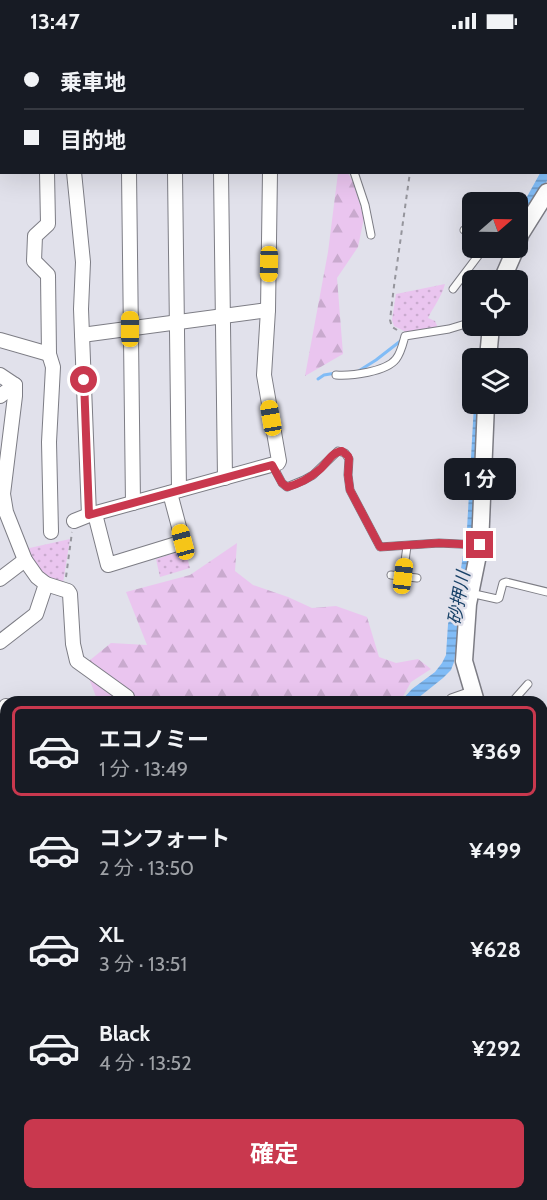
<!DOCTYPE html>
<html lang="ja">
<meta charset="utf-8">
<style>
body{margin:0;font-family:Cabin,"Noto Sans JP",sans-serif;background:#20242c;color:#f1f3f6;height:100vh;display:flex;flex-direction:column;font-size:22px;white-space:nowrap}
*{box-sizing:border-box;margin:0}
p{font-size:20px;color:#9ea1a6}
.icon{flex:none;width:33px;height:33px;fill:none;stroke:currentColor;stroke-width:2;stroke-linecap:round;stroke-linejoin:round}
.map{position:relative;flex:1;overflow:hidden}
.sheet{position:absolute;left:0px;top:654px;width:548px;height:504px;display:flex;flex-direction:column;background:#171b24;border-radius:18px 18px 0 0;box-shadow:0 6px 24px #0002}
.sheet>*{flex:none}
.banner{position:absolute;left:0px;top:0px;width:548px;height:132px;box-shadow:0 6px 24px #0002;display:grid;align-content:center;height:132px;padding:0 24px;background:#171b24}
.needle{width:39px;rotate:70deg}
.fabs{position:absolute;left:462px;top:150px;display:grid;gap:12px}
.fabs a{display:grid;place-items:center;width:66px;height:66px;border-radius:9px;background:#171b24;box-shadow:0 6px 24px #0002;font-size:30px}
.end{position:absolute;width:27px;height:27px;margin:-14px;border:8px solid #c9384e;background:#fff;box-shadow:0 0 0 3px #fff}
.from{border-radius:50%}
.bubble{position:absolute;height:42px;border-radius:9px;background:#171b24;box-shadow:0 6px 24px #0002;font-size:20px;font-weight:700;line-height:42px;text-align:center}
.car{position:absolute;width:18px;height:36px;margin:-18px -9px;border-radius:8px;box-shadow:0 0 4px 2px #0007;background:linear-gradient(#f5c518 24%,#345 0 40%,#f5c518 0 76%,#345 0 86%,#f5c518 0)}
.banner b{display:flex;align-items:center;gap:21px;height:57px;font-size:22px}
.banner b+b{border-top:2px solid #363941}
.banner i{width:15px;height:15px;background:#f1f3f6}
ul{padding:10px 0 0;list-style:none}
li{display:flex;align-items:center;gap:18px;height:90px;margin:0 12px 9px;padding:0 12px;border:3px solid transparent;border-radius:9px}
li div{flex:1}
li b{display:block;font-size:22px}
li em{font-style:normal;font-weight:700}
li.on{border-color:#c9384e}
li>.icon{width:54px;height:54px;stroke-width:1.5}
.cta{display:flex;gap:12px;margin-top:auto;padding:12px 24px}
.cta a{flex:1;height:69px;border-radius:9px;background:#c9384e;color:#fff;font-size:24px;font-weight:700;line-height:69px;text-align:center}
.status{display:flex;justify-content:space-between;align-items:center;height:42px;padding:0 30px;background:#171b24;direction:ltr}
.status svg{height:16px;fill:currentColor}
.map>svg:first-child{display:block}
.grass{fill:url(#grass-dots)}
.forest{fill:url(#forest-firs)}
.water{fill:url(#water-rules)}
.lines{fill:none;stroke-linecap:round;stroke-linejoin:round}
.stream{stroke:#81bcf6;stroke-width:3}
.service-casing{stroke:#7d7d85;stroke-width:9}
.minor-casing{stroke:#7d7d85;stroke-width:16}
.tertiary-casing{stroke:#7d7d85;stroke-width:19}
.path{stroke:#95959c;stroke-width:2;stroke-dasharray:4.5 4.5;stroke-linecap:butt}
.service{stroke:#fff;stroke-width:7}
.minor{stroke:#fff;stroke-width:14}
.tertiary{stroke:#fff;stroke-width:16}
.route{stroke:#c9384e;stroke-width:8}
.labels{text-anchor:middle;dominant-baseline:central;stroke-width:5;stroke-linejoin:round;paint-order:stroke}
.water-label{font-size:18px;font-style:italic;fill:#194268;stroke:#e1e1eb}
</style>
<div class="status"><b>13:47</b><svg viewBox="0 0 49 12"><path d="M0 12V9h3v3zM5 12V6h3v6zM10 12V3h3v9zM15 12V0h3v12zM26 1h20v11H26zM47 4h2v5h-2z"/></svg></div>
<div class="map">
<svg width="547" height="1158" viewBox="0 0 547 1158">
<defs>
<pattern id="grass-dots" width="8" height="8" patternUnits="userSpaceOnUse" patternTransform="scale(1.5)"><rect width="8" height="8" fill="#eac5ef"/><path d="M2 2h.1M6 6h.1" fill="none" stroke="#c9aace" stroke-width="1.8" stroke-linecap="round"/></pattern>
<pattern id="forest-firs" width="22" height="20" patternUnits="userSpaceOnUse" patternTransform="scale(1.5)"><rect width="22" height="20" fill="#eac5ef"/><path d="M5 1l3.5 6h-7zM16 11l3.5 6h-7z" fill="#c9aace"/></pattern>
<pattern id="water-rules" width="6" height="5" patternUnits="userSpaceOnUse" patternTransform="scale(1.5)"><rect width="6" height="5" fill="#81bcf6"/><path d="M0 2.5h6" fill="none" stroke="#6a99c8"/></pattern>
</defs>
<rect width="100%" height="100%" fill="#e1e1eb"/>
<g class="grass">
<path d="M445,242C442,254 434,264 428,276L435,279L438,286L408,291L394,284L392,278L396,252Z"/>
<path d="M70,497L63,541L38,530L25,507Z"/>
<path d="M185,508L190,526L160,535L156,517Z"/>
</g>
<g class="forest">
<path d="M338,131H348L353,140L364,176L358,205L337,236L343,312L305,334L328,210Z"/>
<path d="M237,501L235,529L253,543L288,555L312,566L336,564L367,575L379,615L396,621L418,617L431,627L411,640L400,660H98L84,623L111,601L147,603L126,550L190,533Z"/>
<path d="M6,1048V1152H7L0,1155V1049Z"/>
<path d="M169,1152H356L335,1156V1158H186L184,1156L178,1158H161Z"/>
</g>
<g class="water">
<path d="M547,71V139L529,169L518,192V171L539,133L540,131L546,130Z"/>
<path d="M474,362H482L474,497L460,576L454,620L451,628L443,636L413,660H400L412,647L435,630L442,621L446,613L448,582L458,546L467,487Z"/>
</g>
<g class="lines">
<g class="stream">
<path d="M357,330L376,318L403,297"/>
<path d="M318,337L324,333L336,331"/>
<path d="M542,1005L547,1006"/>
</g>
<g class="service-casing">
<g id="service">
<path d="M318,0L319,2"/>
<path d="M330,0V2"/>
<path d="M522,2L525,0"/>
<path d="M354,130L365,163L371,193"/>
<path d="M464,188L472,192"/>
<path d="M497,206L512,215"/>
<path d="M453,247L484,206"/>
<path d="M336,333C351,334 386,330 396,317C401,311 403,301 405,294L449,287L472,280"/>
<path d="M272,422L282,441L287,445L304,438L313,433L338,409L345,411L349,417L348,433L350,448L380,505L439,501L479,503"/>
<path d="M391,533L417,536"/>
<path d="M403,534L407,504"/>
<path d="M470,551L497,557L499,556L503,541L506,540L547,550"/>
<path d="M451,656L471,649"/>
<path d="M512,660L528,642"/>
<path d="M542,1031H547"/>
<path d="M542,1068L547,1069"/>
</g>
</g>
<g class="minor-casing">
<g id="minor">
<path d="M6,0V2"/>
<path d="M412,2V0"/>
<path d="M0,61H2"/>
<path d="M47,130L48,182L35,194L34,219L48,233L49,312L53,325L49,400L51,490"/>
<path d="M74,130L83,220L81,267L89,473"/>
<path d="M129,130L133,461"/>
<path d="M175,130L179,448"/>
<path d="M221,130L225,436"/>
<path d="M82,293L268,268"/>
<path d="M0,298L49,312"/>
<path d="M0,333L15,343V354L3,452L6,470L25,518L37,535L46,542L36,572L0,600"/>
<path d="M0,354L15,343"/>
<path d="M95,472L108,523L183,500L170,451"/>
<path d="M74,479L89,473L278,421L279,419L264,333L268,268L270,130"/>
<path d="M0,537L25,518"/>
<path d="M46,542L68,549L70,552L73,602L77,619L127,655"/>
<path d="M0,676L6,664"/>
<path d="M0,792L6,780"/>
<path d="M0,864L6,853"/>
<path d="M0,976L6,965"/>
<path d="M32,1152L35,1158"/>
<path d="M91,1152L93,1158"/>
<path d="M517,1152L526,1158"/>
</g>
</g>
<g class="tertiary-casing">
<g id="tertiary">
<path d="M436,2L437,0"/>
<path d="M518,201L520,193L547,150"/>
<path d="M502,238L516,206"/>
<path d="M488,316L491,284"/>
<path d="M476,660L464,619L468,562L480,503L486,362"/>
<path d="M0,827H6"/>
<path d="M542,862L547,883"/>
</g>
</g>
<g class="path">
<path d="M463,2L465,0"/>
<path d="M397,288L392,285L390,278L394,244L410,130"/>
<path d="M66,535L72,490"/>
<path d="M343,1158C356,1154 367,1151 380,1158"/>
<path d="M448,1158L452,1157L453,1152"/>
</g>
<use href="#service" class="service"/>
<use href="#minor" class="minor"/>
<use href="#tertiary" class="tertiary"/>
</g>
<g class="lines">
<path class="route" d="M84,338L89,473L272,423L282,441L287,445C299,442 310,436 319,428C327,422 331,410 342,409L348,414L349,417L348,433L350,448L380,505L439,501L480,503"/>
</g>
<g class="labels">
<g class="water-label">
<text transform="translate(459 556) rotate(-80)">砂押川</text>
</g>
</g>
</svg>
<div class="fabs">
<a><svg class="needle" viewBox="-14 -14 28 28"><path d="M0-13l5 13h-10z" fill="#e53935"/><path d="M0 13l5-13h-10z" fill="#9ea1a6"/></svg></a>
<a><svg class="icon" aria-label="locate" viewBox="0 0 24 24"><circle cx="12" cy="12" r="6"/><path d="M12 2v4M12 18v4M2 12h4M18 12h4"/></svg></a>
<a><svg class="icon" aria-label="layers" viewBox="0 0 24 24"><path d="M12 4l9 5-9 5-9-5zM3 14l9 5 9-5"/></svg></a>
</div>
<i class="end from" style="left:84px;top:338px"></i>
<i class="end" style="left:480px;top:503px"></i>
<div class="bubble" style="left:444px;top:416px;width:72px">1 分</div>
<i class="car" style="left:269px;top:222px;rotate:181deg"></i>
<i class="car" style="left:130px;top:287px;rotate:0deg"></i>
<i class="car" style="left:271px;top:376px;rotate:350deg"></i>
<i class="car" style="left:183px;top:500px;rotate:345deg"></i>
<i class="car" style="left:403px;top:534px;rotate:7deg"></i>
<div class="banner">
<b><i class="from"></i>乗車地</b>
<b><i></i>目的地</b>
</div>
<section class="sheet">
<ul>
<li class="on"><svg class="icon" aria-label="car" viewBox="0 0 24 24"><path d="M5 17H2v-5l4-1 3-4h7l3 4 3 1v5h-3M9 17h6M6 11h13"/><circle cx="7" cy="17" r="2"/><circle cx="17" cy="17" r="2"/></svg><div><b>エコノミー</b><p>1 分 · 13:49</p></div><em>¥369</em></li>
<li><svg class="icon" aria-label="car" viewBox="0 0 24 24"><path d="M5 17H2v-5l4-1 3-4h7l3 4 3 1v5h-3M9 17h6M6 11h13"/><circle cx="7" cy="17" r="2"/><circle cx="17" cy="17" r="2"/></svg><div><b>コンフォート</b><p>2 分 · 13:50</p></div><em>¥499</em></li>
<li><svg class="icon" aria-label="car" viewBox="0 0 24 24"><path d="M5 17H2v-5l4-1 3-4h7l3 4 3 1v5h-3M9 17h6M6 11h13"/><circle cx="7" cy="17" r="2"/><circle cx="17" cy="17" r="2"/></svg><div><b>XL</b><p>3 分 · 13:51</p></div><em>¥628</em></li>
<li><svg class="icon" aria-label="car" viewBox="0 0 24 24"><path d="M5 17H2v-5l4-1 3-4h7l3 4 3 1v5h-3M9 17h6M6 11h13"/><circle cx="7" cy="17" r="2"/><circle cx="17" cy="17" r="2"/></svg><div><b>Black</b><p>4 分 · 13:52</p></div><em>¥292</em></li>
</ul>
<div class="cta"><a>確定</a></div>
</section>
</div>
